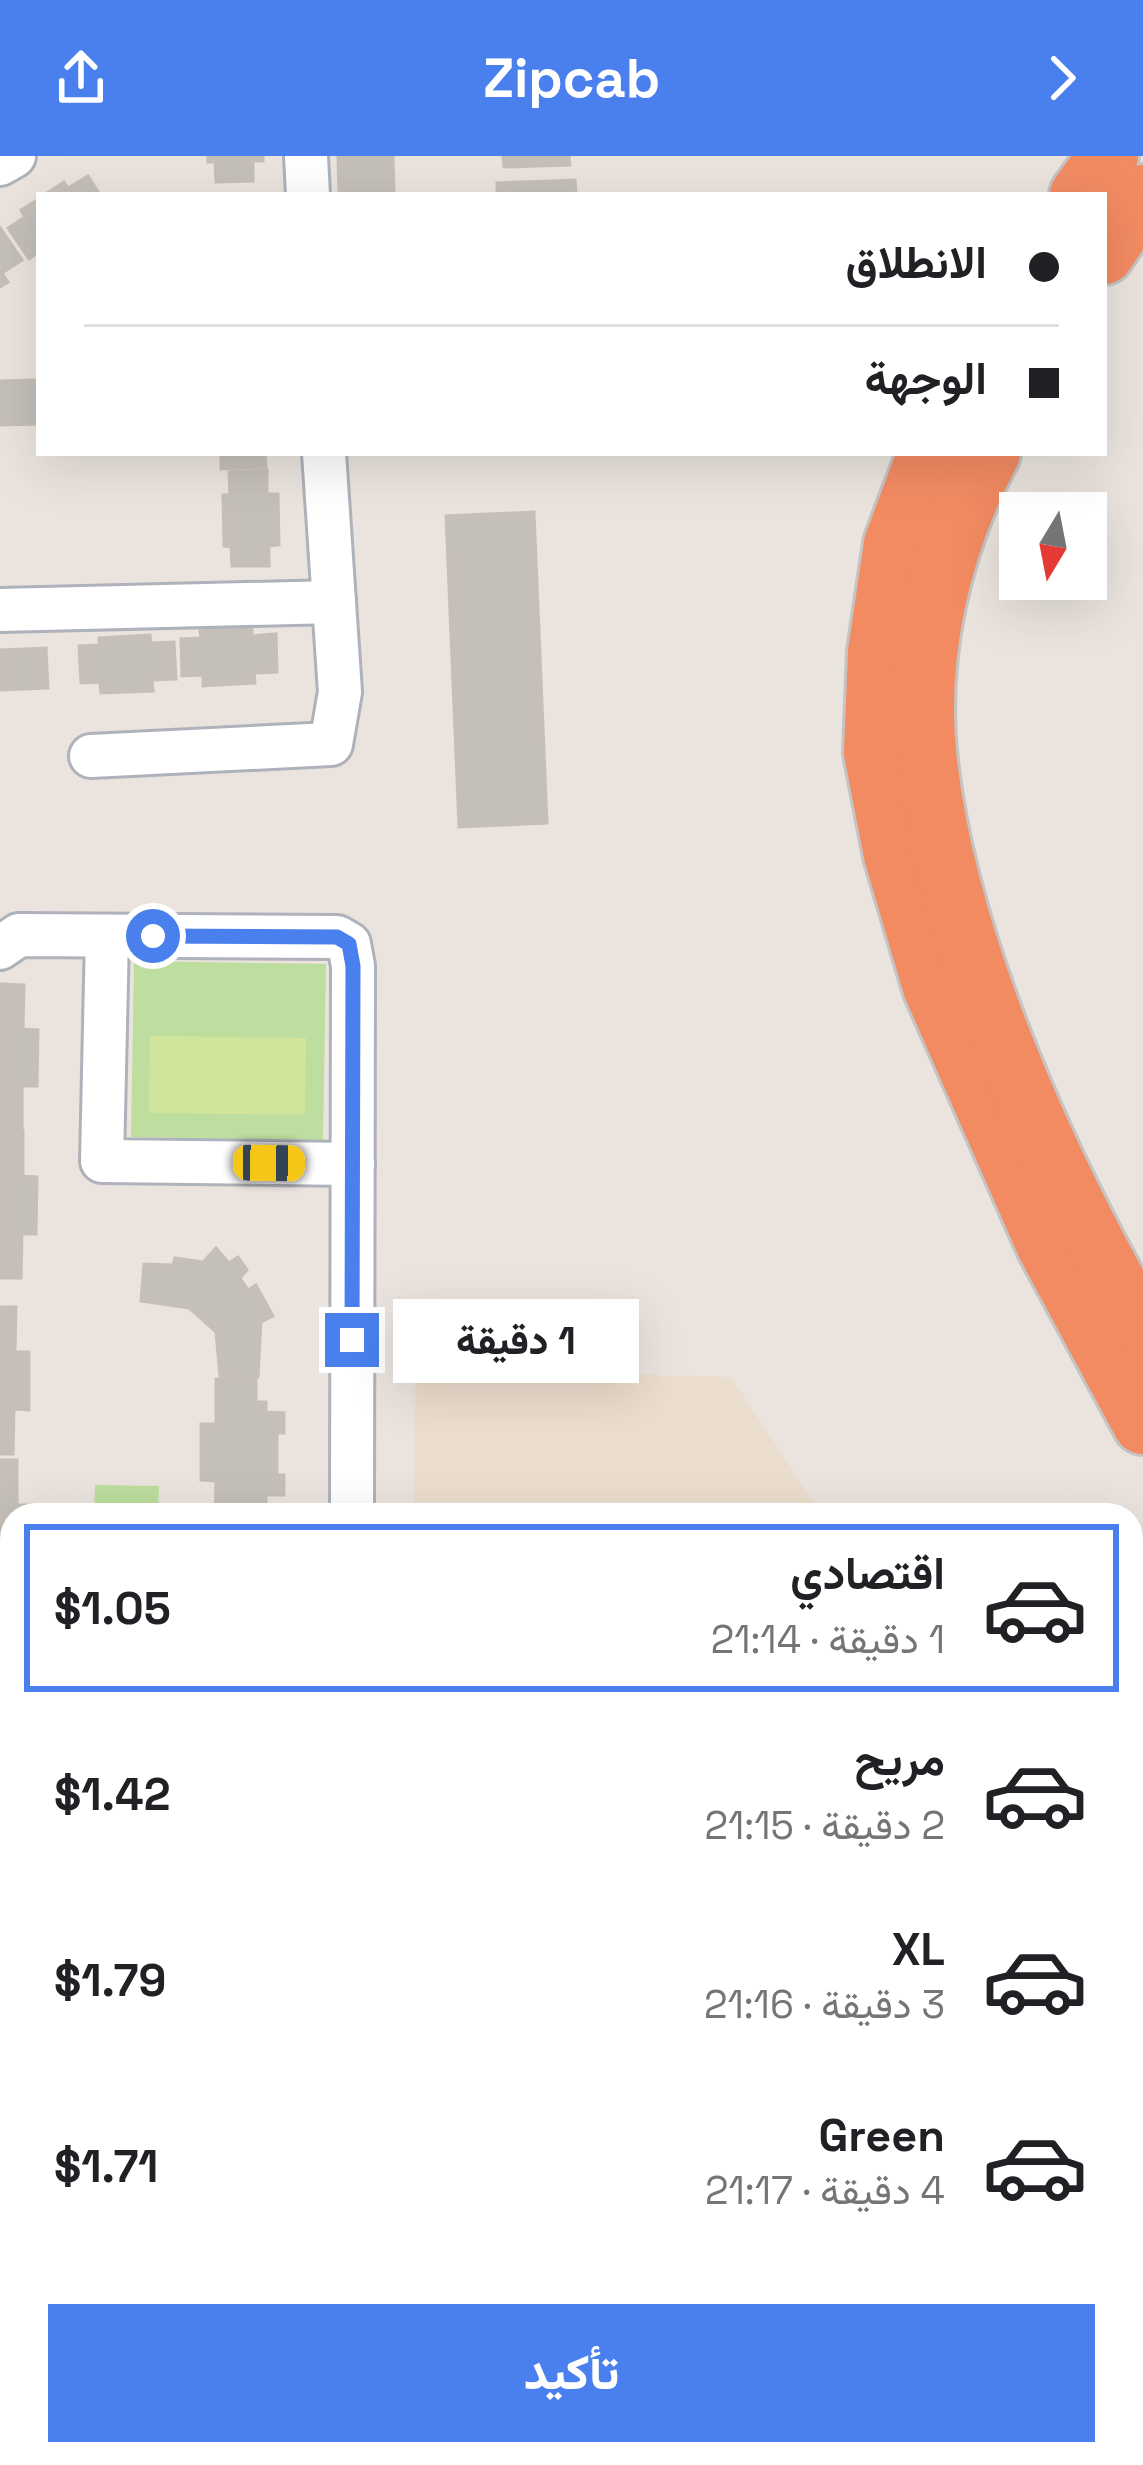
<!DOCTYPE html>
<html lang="ar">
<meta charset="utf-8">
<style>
body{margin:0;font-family:"Space Grotesk",Vazirmatn,sans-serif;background:#f6f6f6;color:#202124;direction:rtl;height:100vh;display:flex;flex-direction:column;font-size:45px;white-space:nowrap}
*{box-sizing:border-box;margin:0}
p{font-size:39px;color:#757577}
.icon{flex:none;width:66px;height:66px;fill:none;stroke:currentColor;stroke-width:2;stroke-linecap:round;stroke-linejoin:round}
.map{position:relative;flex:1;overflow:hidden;direction:ltr}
.drawer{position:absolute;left:0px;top:1347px;width:1143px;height:963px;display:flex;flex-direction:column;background:#fff;border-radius:36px 36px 0 0;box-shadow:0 12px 48px #0002;direction:rtl}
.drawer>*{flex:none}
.hud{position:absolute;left:36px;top:36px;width:1071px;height:264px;border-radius:0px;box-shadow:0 12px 48px #0002;direction:rtl;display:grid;align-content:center;height:264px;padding:0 48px;background:#fff}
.needle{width:78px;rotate:190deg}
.fabs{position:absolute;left:999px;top:336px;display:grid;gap:24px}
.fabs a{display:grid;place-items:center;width:108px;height:108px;border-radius:0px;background:#fff;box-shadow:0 12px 48px #0002;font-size:60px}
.end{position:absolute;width:54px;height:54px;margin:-27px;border:15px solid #4980ed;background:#fff;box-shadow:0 0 0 6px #fff}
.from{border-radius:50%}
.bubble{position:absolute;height:84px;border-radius:0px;background:#fff;box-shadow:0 12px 48px #0002;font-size:39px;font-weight:800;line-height:84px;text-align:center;direction:rtl}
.car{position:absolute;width:36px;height:72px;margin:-36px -18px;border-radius:15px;box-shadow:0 0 9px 3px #0007;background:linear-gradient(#f5c518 24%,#345 0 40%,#f5c518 0 76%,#345 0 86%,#f5c518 0)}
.hud b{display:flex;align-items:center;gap:42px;height:114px;font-size:45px}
.hud b+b{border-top:3px solid #e0e0e0}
.hud i{width:30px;height:30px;background:#202124}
ul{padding:21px 0 0;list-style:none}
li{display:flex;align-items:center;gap:36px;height:168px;margin:0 24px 18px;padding:0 24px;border:6px solid transparent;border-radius:0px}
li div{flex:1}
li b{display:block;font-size:45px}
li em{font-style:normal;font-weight:800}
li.current{border-color:#4980ed}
li>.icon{width:108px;height:108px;stroke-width:1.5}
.cta{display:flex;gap:24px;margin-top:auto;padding:24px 48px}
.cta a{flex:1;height:138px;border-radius:0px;background:#4980ed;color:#fff;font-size:48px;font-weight:800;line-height:138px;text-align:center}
header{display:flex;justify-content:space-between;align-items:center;height:156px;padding:0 48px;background:#4980ed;color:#fff;font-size:54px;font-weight:800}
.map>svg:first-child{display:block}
.education{fill:#ecdece}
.green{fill:#bdde9e}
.pitch{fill:#d0e59b}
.building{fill:#c4bfb9;stroke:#c7bfb7;stroke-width:3}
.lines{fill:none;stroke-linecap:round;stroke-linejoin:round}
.minor-casing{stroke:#aeb2ba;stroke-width:48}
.highway-casing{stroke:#c4c4c4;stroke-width:66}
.minor{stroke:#fff;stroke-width:42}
.highway{stroke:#f38b62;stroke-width:60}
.route{stroke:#4980ed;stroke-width:15}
</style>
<header><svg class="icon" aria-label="forward" viewBox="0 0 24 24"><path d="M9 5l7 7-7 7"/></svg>Zipcab<svg class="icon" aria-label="share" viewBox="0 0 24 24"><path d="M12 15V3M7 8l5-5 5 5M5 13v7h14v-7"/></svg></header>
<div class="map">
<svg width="1143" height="2309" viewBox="0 0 1143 2309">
<rect width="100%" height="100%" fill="#ebe4de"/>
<path class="education" d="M416,1212L731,1221L822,1359H413Z"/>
<g class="green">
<path d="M134,805L326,808L323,984L131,981Z"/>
<path d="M95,1329L159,1330L158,1359H94Z"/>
</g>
<path class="pitch" d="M150,880L306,882L305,959L149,957Z"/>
<g class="building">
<path d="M208,0H263V5H253V25L216,26L215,6H208Z"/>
<path d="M338,0H393L394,39H339Z"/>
<path d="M503,0H569L570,9L504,11Z"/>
<path d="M88,20L100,39H44L64,26L68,32Z"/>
<path d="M575,24L576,39H497V27Z"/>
<path d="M39,43V96L29,103L8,72L25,61L21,54Z"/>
<path d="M1,73L22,104L2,117L8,126L0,131Z"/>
<path d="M37,224L39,268L0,269V225Z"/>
<path d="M221,297H265L266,311L221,313Z"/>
<path d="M267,314V338H278L279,389L269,390V410H232L231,391L224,390L223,339H230L229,316Z"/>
<path d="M534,356L547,667L459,671L446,360Z"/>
<path d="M252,472V480L276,478L277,516L254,517L255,527L203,530V519L182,520L181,483L201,482L200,475Z"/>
<path d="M150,479L151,487L174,486L176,523L152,524L153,535L101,537L100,526L81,527L79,490L99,489V482Z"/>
<path d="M46,492L48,532L0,534V494Z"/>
<path d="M0,828L24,829L23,873L38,874L37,930H22V975H0Z"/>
<path d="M0,975H23V1020L37,1021L36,1078H22L21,1122H0Z"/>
<path d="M216,1092L229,1107L238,1101L247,1114L240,1122L248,1134L256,1129L273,1160L261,1166L258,1221L220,1220L216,1176L189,1152L141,1145L144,1108L173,1109L175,1102L203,1106Z"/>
<path d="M0,1151H16L15,1196H29V1254L14,1253L13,1298H0Z"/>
<path d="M216,1223H256V1246H266V1256L284,1257V1277H277V1319H284V1339H266V1348H255V1359H215L216,1325L201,1324V1268H216Z"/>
<path d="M0,1304H17V1349H31V1359H12V1450H0Z"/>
<rect x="0" y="1627" width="12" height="39"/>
</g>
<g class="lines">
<g class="minor-casing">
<g id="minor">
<path d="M306,0L308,39"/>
<path d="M0,8L14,0"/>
<path d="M0,454L334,446"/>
<path d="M91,600L331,588L340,536L324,297"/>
<path d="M107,780L102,1005L353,1008"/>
<path d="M0,792L19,779L337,781L349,788L353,810L352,1359"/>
<path d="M0,1526H12"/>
<path d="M0,1709H12"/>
</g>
</g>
<g class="highway-casing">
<g id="highway">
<path d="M1080,39L1108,0"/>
<path d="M1104,98L1143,39"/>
<path d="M928,297L894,388L878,496L874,596L894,699L933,831L1047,1090L1143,1268"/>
<path d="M990,297C940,390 915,500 927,606C948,793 1049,1013 1143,1175"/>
</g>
</g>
<use href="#minor" class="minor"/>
<use href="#highway" class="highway"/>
</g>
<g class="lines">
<path class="route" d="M153,780L337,781L349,788L353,810L352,1184"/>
</g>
</svg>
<div class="fabs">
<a><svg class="needle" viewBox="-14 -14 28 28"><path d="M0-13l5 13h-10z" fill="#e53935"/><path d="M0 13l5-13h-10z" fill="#757577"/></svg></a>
</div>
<i class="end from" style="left:153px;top:780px"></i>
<i class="end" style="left:352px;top:1184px"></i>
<div class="bubble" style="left:393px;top:1143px;width:246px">1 دقيقة</div>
<i class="car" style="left:269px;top:1007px;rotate:91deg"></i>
<div class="hud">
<b><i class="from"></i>الانطلاق</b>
<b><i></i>الوجهة</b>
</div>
<section class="drawer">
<ul>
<li class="current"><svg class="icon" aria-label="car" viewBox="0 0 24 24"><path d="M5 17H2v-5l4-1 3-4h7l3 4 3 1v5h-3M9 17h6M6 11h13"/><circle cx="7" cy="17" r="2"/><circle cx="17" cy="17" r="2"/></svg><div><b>اقتصادي</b><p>1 دقيقة · 21:14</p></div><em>$1.05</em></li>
<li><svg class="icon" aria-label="car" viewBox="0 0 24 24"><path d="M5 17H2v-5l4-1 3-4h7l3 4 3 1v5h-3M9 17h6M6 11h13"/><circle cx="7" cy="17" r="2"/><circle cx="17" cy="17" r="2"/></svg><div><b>مريح</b><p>2 دقيقة · 21:15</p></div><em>$1.42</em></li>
<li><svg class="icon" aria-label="car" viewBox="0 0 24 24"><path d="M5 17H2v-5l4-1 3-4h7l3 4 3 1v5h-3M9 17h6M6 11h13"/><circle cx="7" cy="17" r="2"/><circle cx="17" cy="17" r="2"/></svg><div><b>XL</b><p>3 دقيقة · 21:16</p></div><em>$1.79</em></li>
<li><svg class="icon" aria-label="car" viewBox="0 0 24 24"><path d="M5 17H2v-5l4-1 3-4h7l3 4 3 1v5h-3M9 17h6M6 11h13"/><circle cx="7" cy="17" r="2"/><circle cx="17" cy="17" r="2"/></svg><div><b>Green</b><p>4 دقيقة · 21:17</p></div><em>$1.71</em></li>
</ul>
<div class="cta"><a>تأكيد</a></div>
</section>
</div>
